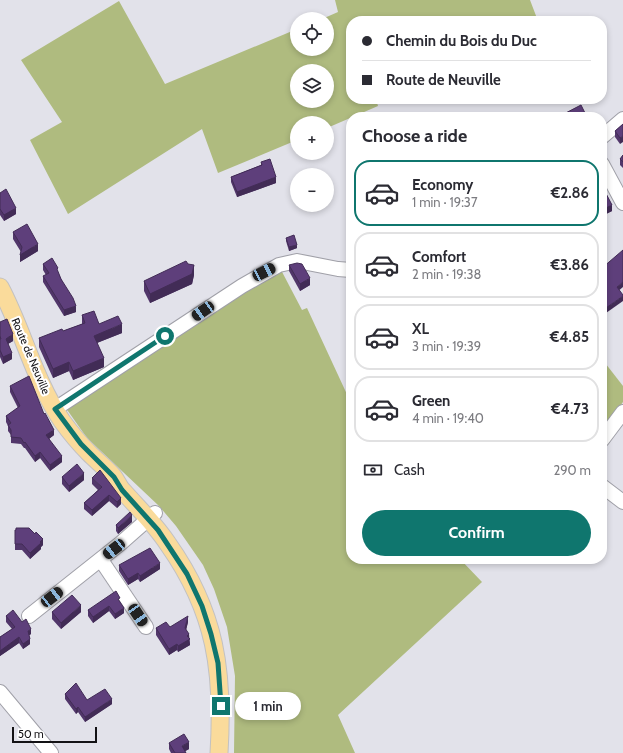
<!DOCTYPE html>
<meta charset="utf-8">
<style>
body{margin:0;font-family:Cabin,sans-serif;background:#f7f7f7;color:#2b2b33;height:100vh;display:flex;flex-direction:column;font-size:15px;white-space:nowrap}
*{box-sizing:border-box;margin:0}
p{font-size:13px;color:#7c7c81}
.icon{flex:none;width:22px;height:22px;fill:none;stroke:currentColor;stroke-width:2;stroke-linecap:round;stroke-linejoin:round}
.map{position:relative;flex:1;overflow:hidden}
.drawer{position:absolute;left:346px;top:112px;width:261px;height:452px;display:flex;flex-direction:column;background:#fff;border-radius:16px;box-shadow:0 2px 6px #0003}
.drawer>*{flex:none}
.top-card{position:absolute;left:346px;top:16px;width:261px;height:88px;border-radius:16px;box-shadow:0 2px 6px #0003;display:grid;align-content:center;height:88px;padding:0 16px;background:#fff}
.tools{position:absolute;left:290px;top:12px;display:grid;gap:8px}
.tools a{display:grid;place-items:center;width:44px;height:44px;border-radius:50%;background:#fff;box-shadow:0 2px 6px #0003;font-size:20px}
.scale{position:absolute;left:12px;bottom:10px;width:85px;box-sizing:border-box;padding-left:4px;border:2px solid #131215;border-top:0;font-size:11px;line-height:14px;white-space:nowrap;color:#131215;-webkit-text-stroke:3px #fff;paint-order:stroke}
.end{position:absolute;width:18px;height:18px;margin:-9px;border:5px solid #0f766e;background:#fff;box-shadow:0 0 0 2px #fff}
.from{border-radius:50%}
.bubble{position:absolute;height:28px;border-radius:14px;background:#fff;box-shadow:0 2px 6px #0003;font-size:13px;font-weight:700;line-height:28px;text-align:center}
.car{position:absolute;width:12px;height:24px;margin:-12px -6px;border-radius:5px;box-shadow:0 0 3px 1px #0007;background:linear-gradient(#222 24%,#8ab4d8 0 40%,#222 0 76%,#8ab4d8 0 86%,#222 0)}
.top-card b{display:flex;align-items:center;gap:14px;height:38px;font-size:15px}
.top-card b+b{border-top:1px solid #e1e1e2}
.top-card i{width:10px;height:10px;background:#2b2b33}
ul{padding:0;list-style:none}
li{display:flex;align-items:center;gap:12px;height:66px;margin:0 8px 6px;padding:0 8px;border:2px solid #e1e1e2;border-radius:16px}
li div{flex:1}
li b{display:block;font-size:15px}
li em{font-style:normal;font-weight:700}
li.selected{border-color:#0f766e}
li>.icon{width:36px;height:36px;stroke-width:1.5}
h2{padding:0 16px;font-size:18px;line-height:48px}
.pay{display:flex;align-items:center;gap:10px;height:44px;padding:0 16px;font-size:15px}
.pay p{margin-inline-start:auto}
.primary-button{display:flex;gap:8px;margin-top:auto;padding:8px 16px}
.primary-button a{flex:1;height:46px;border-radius:24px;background:#0f766e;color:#fff;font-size:16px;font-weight:700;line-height:46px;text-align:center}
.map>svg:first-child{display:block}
.green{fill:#afbb7f;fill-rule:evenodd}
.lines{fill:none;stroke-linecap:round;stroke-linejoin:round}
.minor-casing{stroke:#a0a0a8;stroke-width:16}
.major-casing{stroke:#c2c1c2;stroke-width:19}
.minor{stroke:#fff;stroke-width:14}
.major{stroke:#fadb9b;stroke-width:17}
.wall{fill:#51366a}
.shaded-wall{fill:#422c56}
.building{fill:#5e3f7b;stroke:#422c56}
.route{stroke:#0f766e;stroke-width:5}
.labels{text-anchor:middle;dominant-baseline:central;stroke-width:4;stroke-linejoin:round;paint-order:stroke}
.street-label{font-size:11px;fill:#131215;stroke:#fff}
</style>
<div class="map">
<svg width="623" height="753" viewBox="0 0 623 753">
<rect width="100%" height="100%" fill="#e2e2ea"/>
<g class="green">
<path d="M335,0H530L538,21H351V99H376L378,106L327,128V123H297V140L218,173L202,129L68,214L30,140L62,122L21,60L119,1L165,84L297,29V49H327V19H322L338,12ZM297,71H327V101H297Z"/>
<path d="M280,268L302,310L307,308L351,403V559H460L482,582L338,715L355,753H234L235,676L227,627L214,589L203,565L176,526L159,506L87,438L63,404Z"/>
<path d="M602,359L623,386V402L602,431Z"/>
</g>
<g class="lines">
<g class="minor-casing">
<g id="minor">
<path d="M602,137L623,119"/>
<path d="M602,164L623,203"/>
<path d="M55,409L242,286L279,265L297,261L338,269L351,270"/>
<path d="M602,440L623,412"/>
<path d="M602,486L623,502"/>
<path d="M101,560L146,627"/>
<path d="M29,616L121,543L155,513"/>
<path d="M0,692L51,753"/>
</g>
</g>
<g class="major-casing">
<path id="major" d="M0,287C23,330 34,380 62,421C70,432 79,443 89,453C97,461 106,468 113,476C117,481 119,487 123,491C139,509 155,524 168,544C216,612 224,672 219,753"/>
</g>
<use href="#minor" class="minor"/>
<use href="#major" class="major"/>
</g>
<g class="wall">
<path d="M623,124L620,144L615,137V131Z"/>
<path d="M623,155V168L620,165V159Z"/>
<path d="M261,162L276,183L237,197L231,182V177L261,165Z"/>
<path d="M602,186L612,211L604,215L602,211Z"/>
<path d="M0,193L16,214L4,221L0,215Z"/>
<path d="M13,232L38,251L20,262L21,252L13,239Z"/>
<path d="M286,238L297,248L289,251L286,241Z"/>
<path d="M43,264L58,272L76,312L64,316L43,282V276L46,275L43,270Z"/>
<path d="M289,265L310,285L300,291L289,271Z"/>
<path d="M602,268L619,290L606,313L602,307Z"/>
<path d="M194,275L192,284L150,303L144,291V281Z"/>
<path d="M82,315L99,324L122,333L97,343L104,367L73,380L69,371L53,378L39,347V338L63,331L82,324Z"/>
<path d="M0,322L13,341L8,344L12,359L3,364L0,357Z"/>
<path d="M10,386L44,414L54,435L49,439L62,462L50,471L40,458L35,462L25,448H24L21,444L11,443V435L8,431V426L6,422V416L18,408L10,392Z"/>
<path d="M62,477L84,480L69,492L62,484Z"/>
<path d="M92,478L121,504L117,508L109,501L92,516L84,509V503L98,490L92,484Z"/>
<path d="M132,522L118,534L116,531V525Z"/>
<path d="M15,530L43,545L41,547V549L30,559L22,550H15Z"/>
<path d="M119,565L160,569L140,582L138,579L128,585L119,571Z"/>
<path d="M120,602L124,613L115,619L109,611L93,623L88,616V610Z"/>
<path d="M52,612H81L61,629L52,619Z"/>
<path d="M6,616L31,634L29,635L30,644L23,649L19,643L0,656V637L12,629L6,622Z"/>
<path d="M188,622L186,630L189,638L190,645L178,652L177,650L169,655L156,635V628L170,627Z"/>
<path d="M65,694L87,700L112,704L85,722L78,712L76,714L65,699Z"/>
<path d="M169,743L189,749L185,751L186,753H171L169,749Z"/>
</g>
<g class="shaded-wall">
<path d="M623,136V142L620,144V138Z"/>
<path d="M276,177V183L237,197V192Z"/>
<path d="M612,205V211L604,215V209Z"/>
<path d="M16,208V214L4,221V215Z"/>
<path d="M38,244V251L20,262V255Z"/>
<path d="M297,245V248L289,251V247Z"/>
<path d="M194,265V275L192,284L150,303V294Z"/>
<path d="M310,278V285L300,291V284Z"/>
<path d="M623,282V287L617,292V287Z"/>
<path d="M623,296V301L606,313V308Z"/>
<path d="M76,306V312L64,316V310Z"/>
<path d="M122,324V333L94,344V336Z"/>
<path d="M13,334V341L6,345V339Z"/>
<path d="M12,353V359L3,364V357Z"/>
<path d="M104,358V367L73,380V371Z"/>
<path d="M69,362V371L53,378V369Z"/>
<path d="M54,430V435L46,441V435Z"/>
<path d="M40,452V458L35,462V456Z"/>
<path d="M62,456V462L50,471V465Z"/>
<path d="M84,473V480L69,492V486Z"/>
<path d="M109,495V501L92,516V510Z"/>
<path d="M121,498V504L117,508V502Z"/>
<path d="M132,515V522L118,534V528Z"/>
<path d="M43,539V545L41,547V549L30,559V553Z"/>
<path d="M160,563V569L140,582V576Z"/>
<path d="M138,573V579L128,585V579Z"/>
<path d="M81,605V612L61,629V623Z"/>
<path d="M109,606V611L93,623V617Z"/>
<path d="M124,608V613L115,619V614Z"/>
<path d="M188,616V622L185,634V628Z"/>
<path d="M31,629V634L28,636V631Z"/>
<path d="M189,634L190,645L178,652V646Z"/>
<path d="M19,637V643L0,656V651Z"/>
<path d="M30,639V644L23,649V644Z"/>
<path d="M177,644V650L169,655V649Z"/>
<path d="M112,699V704L85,722V717Z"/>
<path d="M78,707V712L76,714V709Z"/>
<path d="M189,742V749L182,753V746Z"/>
</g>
<g class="building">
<path d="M581,105L587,117H558Z"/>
<path d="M623,124V136L620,138L615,131Z"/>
<path d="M623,155V162L620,159Z"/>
<path d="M270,159L276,177L237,192L231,177L262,165L261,162Z"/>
<path d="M602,186L612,205L604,209L602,205Z"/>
<path d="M6,189L16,208L4,215L0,209V193Z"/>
<path d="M27,224L38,244L20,255L22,247L13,232Z"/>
<path d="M294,235L297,245L289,247L286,238Z"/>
<path d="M623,250V282L617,287L623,295V296L606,308L602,302V268Z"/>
<path d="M52,258L58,268L57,269L61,279L73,298L76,306L64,310L43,276L49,273L43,264Z"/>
<path d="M186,261L188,264L194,265L192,274L150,294L144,281Z"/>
<path d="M297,263L302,264L310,278L300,284L289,265Z"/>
<path d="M94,311L99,324L118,316L122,324L94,336L104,358L73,371L69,362L53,369L39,338L62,329L63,331L85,323L82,315Z"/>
<path d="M7,319L13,334L6,339L12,353L3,357L0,350V339H1L0,336V322Z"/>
<path d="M29,376L44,414L45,413L54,430L46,435L62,456L50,465L40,452L35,456L25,442L24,443L21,438L11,437V430L8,425L11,423L6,416L20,406L10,386Z"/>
<path d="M77,464L84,473L69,486L62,477Z"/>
<path d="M100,470L121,498L117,502L109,495L92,510L84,503L102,487L92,478Z"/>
<path d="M130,512L132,515L118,528L116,525Z"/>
<path d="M16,528H29L35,534L36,532L43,539L40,542L41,543L30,553L22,544H15V530H16Z"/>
<path d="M150,548L160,563L140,576L138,573L128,579L119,565Z"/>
<path d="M116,591L120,598L118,599L124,608L115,614L109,606L93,617L88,610Z"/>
<path d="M72,595L81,605L61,623L52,612Z"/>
<path d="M13,610L22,622L26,619L31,629L28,631L30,639L23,644L19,637L0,651V637L15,627L6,616Z"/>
<path d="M188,616L185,628L189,634L187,636L190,639L178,646L177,644L169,649L156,628L166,622L170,627Z"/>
<path d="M76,683L87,700L105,689L112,699L85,717L78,707L76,709L65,694Z"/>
<path d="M184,734L189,742L182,746L186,753H175L169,743Z"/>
</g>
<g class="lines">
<path class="route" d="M165,336L55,409L81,444L114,477L122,490L158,530L187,574L202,606L211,634L218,663L221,706"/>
</g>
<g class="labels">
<g class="street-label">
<text transform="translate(31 356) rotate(67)">Route de Neuville</text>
</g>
</g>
</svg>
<div class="tools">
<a><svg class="icon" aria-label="locate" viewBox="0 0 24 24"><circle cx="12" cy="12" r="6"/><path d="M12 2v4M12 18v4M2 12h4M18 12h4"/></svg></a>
<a><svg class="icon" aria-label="layers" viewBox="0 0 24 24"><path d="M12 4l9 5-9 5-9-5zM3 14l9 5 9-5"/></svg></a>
<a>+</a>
<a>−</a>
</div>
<div class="scale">50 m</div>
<i class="end from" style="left:165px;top:336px"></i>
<i class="end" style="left:221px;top:706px"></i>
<div class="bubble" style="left:235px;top:692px;width:66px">1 min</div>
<i class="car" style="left:264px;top:272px;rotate:63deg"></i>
<i class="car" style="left:203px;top:311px;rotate:236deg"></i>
<i class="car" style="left:114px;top:549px;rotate:232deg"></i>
<i class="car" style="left:52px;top:597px;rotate:52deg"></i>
<i class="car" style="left:138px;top:615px;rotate:146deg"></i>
<div class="top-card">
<b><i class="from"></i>Chemin du Bois du Duc</b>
<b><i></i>Route de Neuville</b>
</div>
<section class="drawer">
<h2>Choose a ride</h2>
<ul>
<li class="selected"><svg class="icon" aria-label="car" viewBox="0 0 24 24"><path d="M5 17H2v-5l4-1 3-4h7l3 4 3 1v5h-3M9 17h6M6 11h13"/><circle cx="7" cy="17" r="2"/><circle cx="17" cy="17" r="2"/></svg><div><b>Economy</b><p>1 min · 19:37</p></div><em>€2.86</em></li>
<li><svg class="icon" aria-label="car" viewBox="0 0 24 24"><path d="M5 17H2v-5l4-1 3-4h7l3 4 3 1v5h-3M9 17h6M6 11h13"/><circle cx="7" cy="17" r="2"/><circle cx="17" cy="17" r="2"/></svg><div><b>Comfort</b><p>2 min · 19:38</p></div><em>€3.86</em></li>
<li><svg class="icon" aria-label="car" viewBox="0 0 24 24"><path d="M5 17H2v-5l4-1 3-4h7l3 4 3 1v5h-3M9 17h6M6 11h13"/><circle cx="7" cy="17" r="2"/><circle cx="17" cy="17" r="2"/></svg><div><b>XL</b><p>3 min · 19:39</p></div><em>€4.85</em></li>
<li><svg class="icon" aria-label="car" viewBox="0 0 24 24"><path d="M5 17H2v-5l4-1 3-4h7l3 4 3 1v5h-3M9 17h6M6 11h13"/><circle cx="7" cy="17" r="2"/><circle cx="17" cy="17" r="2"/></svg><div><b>Green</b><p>4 min · 19:40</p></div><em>€4.73</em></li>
</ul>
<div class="pay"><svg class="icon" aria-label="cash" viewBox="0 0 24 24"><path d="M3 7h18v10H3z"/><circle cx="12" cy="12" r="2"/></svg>Cash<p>290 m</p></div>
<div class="primary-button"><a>Confirm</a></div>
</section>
</div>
